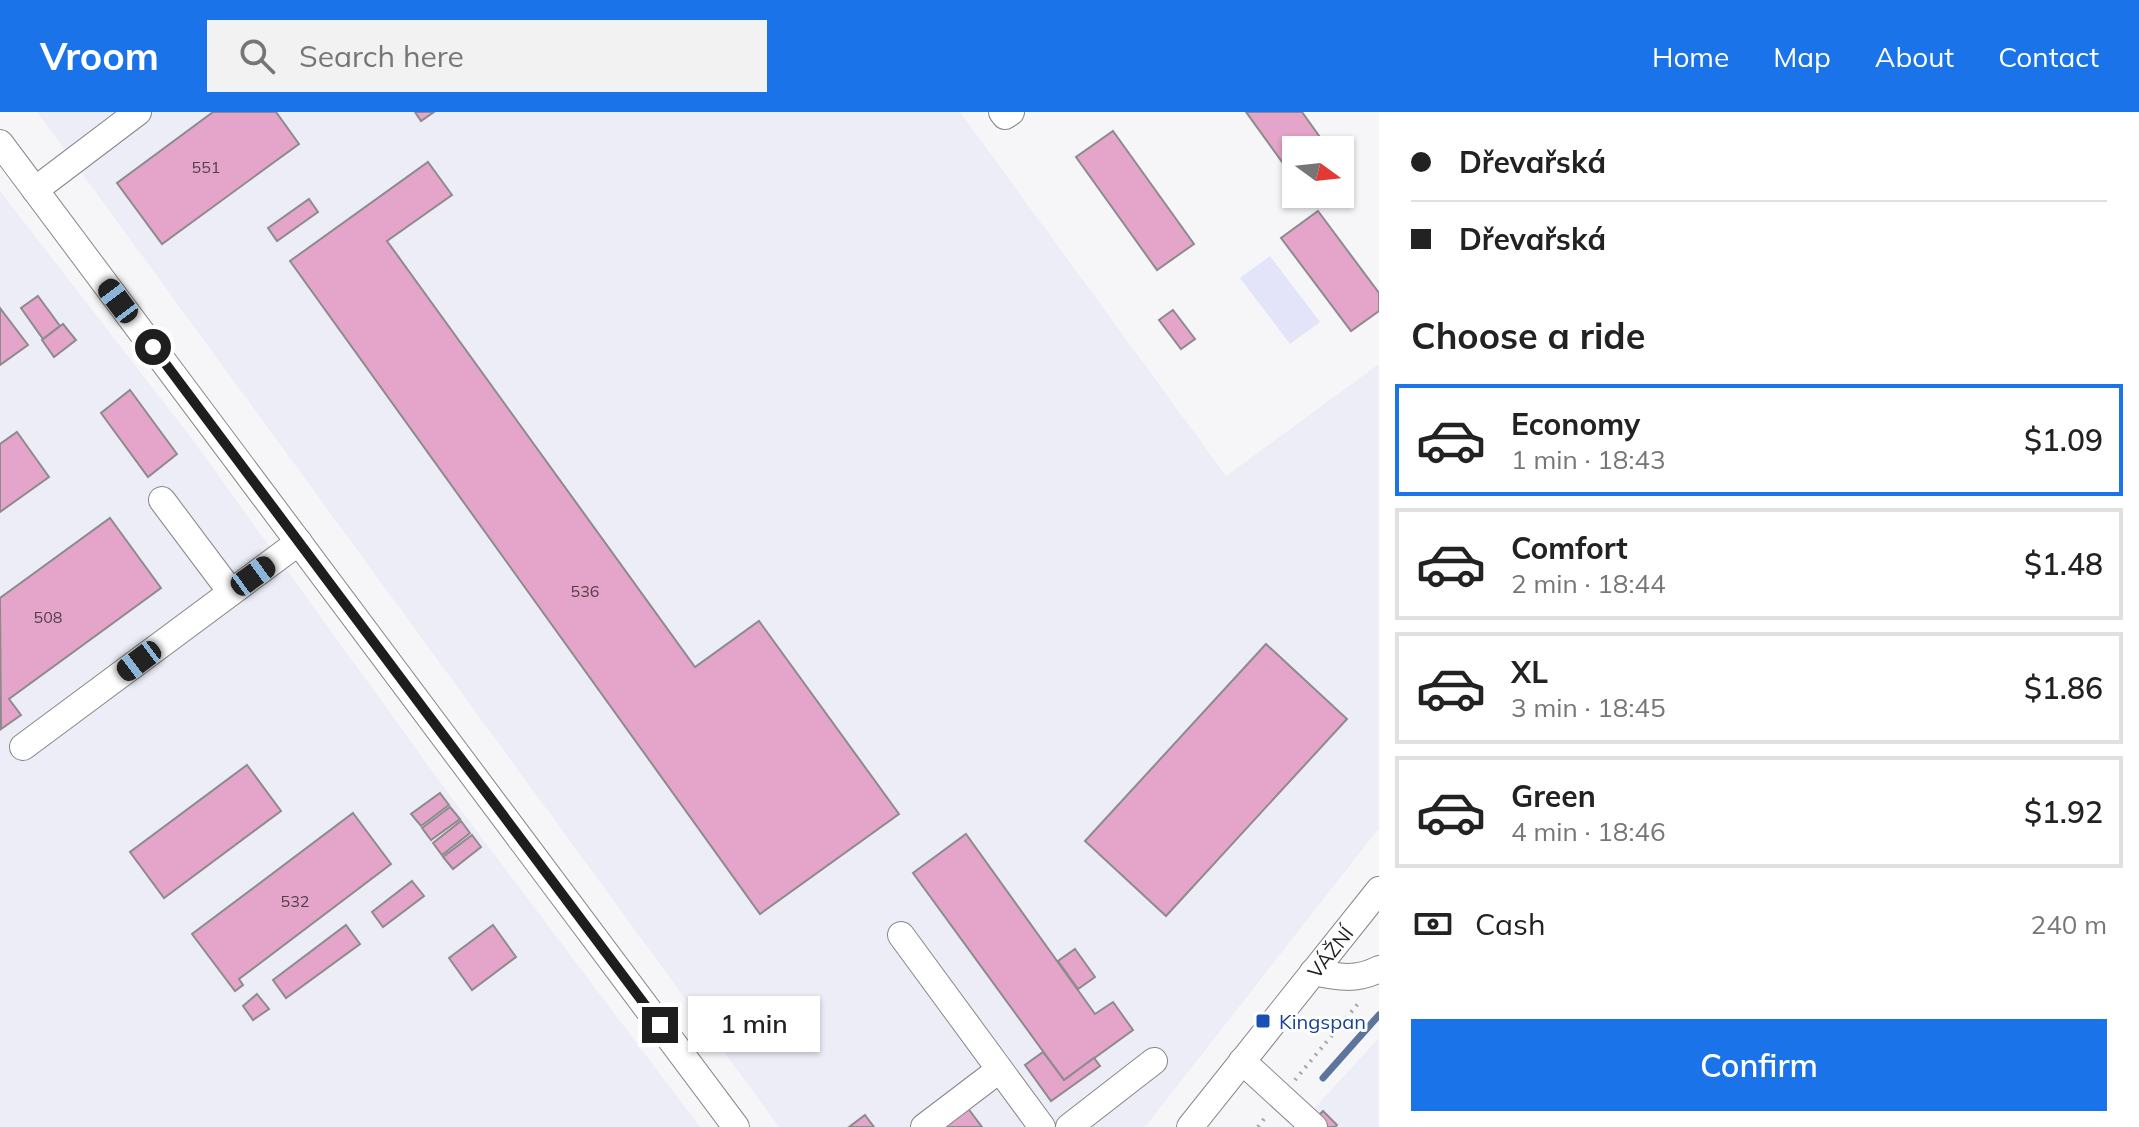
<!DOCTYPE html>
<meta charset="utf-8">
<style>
body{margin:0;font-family:Mulish,sans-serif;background:#f2f2f2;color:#222;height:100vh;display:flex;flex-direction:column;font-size:30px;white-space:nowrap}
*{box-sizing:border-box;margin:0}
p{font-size:26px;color:#767676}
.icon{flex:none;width:44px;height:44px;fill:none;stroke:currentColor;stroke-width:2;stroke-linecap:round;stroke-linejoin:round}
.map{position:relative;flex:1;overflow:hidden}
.sheet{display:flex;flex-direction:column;background:#fff;width:760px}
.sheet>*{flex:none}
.guide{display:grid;align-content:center;height:176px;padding:0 32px;background:#fff}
.needle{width:52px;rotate:105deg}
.tools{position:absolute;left:1282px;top:24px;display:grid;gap:16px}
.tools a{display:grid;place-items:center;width:72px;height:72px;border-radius:0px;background:#fff;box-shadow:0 2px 6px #0004;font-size:40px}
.end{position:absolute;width:36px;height:36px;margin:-18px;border:10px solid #1e1e1f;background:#fff;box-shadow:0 0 0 4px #fff}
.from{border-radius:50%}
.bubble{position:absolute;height:56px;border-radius:0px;background:#fff;box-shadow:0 2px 6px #0004;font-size:26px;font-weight:600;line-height:56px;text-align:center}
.car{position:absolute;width:24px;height:48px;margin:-24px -12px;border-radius:10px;box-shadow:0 0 6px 2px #0007;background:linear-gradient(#222 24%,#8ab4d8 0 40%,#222 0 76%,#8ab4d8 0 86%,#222 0)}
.guide b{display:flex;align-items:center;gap:28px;height:76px;font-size:30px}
.guide b+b{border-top:2px solid #e0e0e0}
.guide i{width:20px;height:20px;background:#222}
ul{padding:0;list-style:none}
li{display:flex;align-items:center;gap:24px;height:112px;margin:0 16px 12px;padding:0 16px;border:4px solid #e0e0e0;border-radius:0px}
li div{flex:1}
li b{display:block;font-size:30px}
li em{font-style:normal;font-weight:600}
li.on{border-color:#1a73e8}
li>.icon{width:72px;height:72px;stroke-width:1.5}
h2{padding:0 32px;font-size:36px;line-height:96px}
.pay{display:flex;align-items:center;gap:20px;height:88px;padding:0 32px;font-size:30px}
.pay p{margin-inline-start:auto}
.cta{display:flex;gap:16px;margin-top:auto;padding:16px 32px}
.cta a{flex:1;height:92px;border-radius:0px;background:#1a73e8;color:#fff;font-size:32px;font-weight:600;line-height:92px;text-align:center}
header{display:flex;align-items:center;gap:48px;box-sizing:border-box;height:112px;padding:0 40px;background:#1a73e8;color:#fff}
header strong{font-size:38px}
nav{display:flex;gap:44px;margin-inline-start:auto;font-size:28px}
.search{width:560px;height:72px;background:#f2f2f2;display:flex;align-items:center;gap:20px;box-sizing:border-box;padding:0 28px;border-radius:0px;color:#767676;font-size:30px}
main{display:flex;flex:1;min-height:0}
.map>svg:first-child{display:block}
.built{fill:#ecedf7}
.green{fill:#e3e4f9}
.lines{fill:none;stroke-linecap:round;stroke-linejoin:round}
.stream{stroke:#5d749c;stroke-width:7}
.building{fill:#e5a4c9;stroke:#8d8b8c;stroke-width:2}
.minor-casing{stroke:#868789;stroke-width:28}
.path{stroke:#a6a6a8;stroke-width:4;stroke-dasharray:2 6;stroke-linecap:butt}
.minor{stroke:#fff;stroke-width:26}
.route{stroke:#1e1e1f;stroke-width:10}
.transit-dot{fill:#1a4fb4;stroke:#fff;stroke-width:3}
.labels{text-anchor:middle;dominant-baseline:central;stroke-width:6;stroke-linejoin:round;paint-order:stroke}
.number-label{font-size:16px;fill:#50404a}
.street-label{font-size:20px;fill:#1e1e1f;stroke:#fff}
.transit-label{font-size:20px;fill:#164399;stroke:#fff;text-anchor:start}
</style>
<header>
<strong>Vroom</strong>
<div class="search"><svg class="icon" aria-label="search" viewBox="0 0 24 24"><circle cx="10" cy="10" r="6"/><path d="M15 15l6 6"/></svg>Search here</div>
<nav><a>Home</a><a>Map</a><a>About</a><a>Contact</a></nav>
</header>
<main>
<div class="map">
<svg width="1379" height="1015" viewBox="0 0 1379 1015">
<rect width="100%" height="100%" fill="#f6f6f8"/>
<g class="built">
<path d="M37,0H960L1226,364L1379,252V716L1145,1015H779Z"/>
<path d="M0,79L189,323L454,689L700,1015H0Z"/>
<path d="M1379,926V1015H1297Z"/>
</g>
<path class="green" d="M1270,144L1320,210L1290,232L1240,166Z"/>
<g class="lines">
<path class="stream" d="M1323,966L1379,903"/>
</g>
<g class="building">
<path d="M213,0H276L299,32L162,132L117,71Z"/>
<path d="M415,0H434L421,9Z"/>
<path d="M1246,0H1302L1327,35L1322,38H1296V57L1290,61Z"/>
<path d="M1113,19L1194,132L1157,158L1076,45Z"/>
<path d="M428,50L452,83L387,129L695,555L759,509L899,702L760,802L290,149Z"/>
<path d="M309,87L318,100L277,129L268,116Z"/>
<path d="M1318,99L1379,181V199L1351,219L1281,126Z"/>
<path d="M38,184L60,214L43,227L21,196Z"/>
<path d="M0,196L28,233L0,253Z"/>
<path d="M1173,198L1195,227L1181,237L1159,208Z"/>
<path d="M63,212L76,228L54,245L42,228Z"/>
<path d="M130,278L177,342L148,365L101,301Z"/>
<path d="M17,320L49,365L0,400V332Z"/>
<path d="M110,406L161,476L9,587L21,603L1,617L0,486Z"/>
<path d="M1266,532L1347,607L1166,804L1085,729Z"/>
<path d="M247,653L281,699L164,786L130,740Z"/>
<path d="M440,681L449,693L421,714L411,702Z"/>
<path d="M450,695L460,707L431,728L422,716Z"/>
<path d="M353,701L391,752L239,867L243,873L235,879L192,822Z"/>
<path d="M461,709L470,721L442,743L433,731Z"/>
<path d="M966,722L1095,902L1113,890L1133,918L1064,968L913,761Z"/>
<path d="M472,723L481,735L453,757L443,745Z"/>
<path d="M412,769L424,784L383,815L372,800Z"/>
<path d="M346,813L360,832L286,886L273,868Z"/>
<path d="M493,813L516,845L472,878L449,846Z"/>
<path d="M1075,837L1095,865L1078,877L1058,849Z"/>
<path d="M257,882L269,897L253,908L243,894Z"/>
<path d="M1043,940L1064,968L1094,946L1100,954L1051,989L1025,953Z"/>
<path d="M967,995L982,1015H938Z"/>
<path d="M1323,999L1337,1013L1335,1015H1325L1316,1006Z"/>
<path d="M865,1003L874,1015H849Z"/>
</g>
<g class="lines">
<g class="minor-casing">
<g id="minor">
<path d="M1002,0L1005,4L1011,0"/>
<path d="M0,31L736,1015"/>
<path d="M35,78L138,0"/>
<path d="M162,388L231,480"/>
<path d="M23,635L299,430"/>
<path d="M901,823L1042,1015"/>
<path d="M1313,860C1337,865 1357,869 1379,857"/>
<path d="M1242,949L1314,1015"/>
<path d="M924,1015L999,958"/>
<path d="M1069,1015L1154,949"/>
<path id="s1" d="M1190,1015L1379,778"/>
</g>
</g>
<g class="path">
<path d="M1295,968L1361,888"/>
<path d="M1258,1015L1267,1003"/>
</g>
<use href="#minor" class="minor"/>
</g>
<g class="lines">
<path class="route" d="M153,235L660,913"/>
</g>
<rect class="transit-dot" x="1255" y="901" width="16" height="16" rx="4"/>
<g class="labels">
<g class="number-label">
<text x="206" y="55">551</text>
<text x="585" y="479">536</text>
<text x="48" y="505">508</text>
<text x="295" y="789">532</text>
</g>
<g class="street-label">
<text stroke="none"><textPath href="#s1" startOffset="224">VÁŽNÍ</textPath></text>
</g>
<g class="transit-label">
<text x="1279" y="909">Kingspan</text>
</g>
</g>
</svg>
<div class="tools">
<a><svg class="needle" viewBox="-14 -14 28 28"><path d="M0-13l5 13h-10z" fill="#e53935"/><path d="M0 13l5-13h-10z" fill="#767676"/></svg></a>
</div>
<i class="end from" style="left:153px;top:235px"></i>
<i class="end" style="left:660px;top:913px"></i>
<div class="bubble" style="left:688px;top:884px;width:132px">1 min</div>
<i class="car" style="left:118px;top:189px;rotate:323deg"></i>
<i class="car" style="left:253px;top:464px;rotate:54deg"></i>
<i class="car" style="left:139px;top:549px;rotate:233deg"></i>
</div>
<section class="sheet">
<div class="guide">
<b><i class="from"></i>Dřevařská</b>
<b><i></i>Dřevařská</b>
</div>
<h2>Choose a ride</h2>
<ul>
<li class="on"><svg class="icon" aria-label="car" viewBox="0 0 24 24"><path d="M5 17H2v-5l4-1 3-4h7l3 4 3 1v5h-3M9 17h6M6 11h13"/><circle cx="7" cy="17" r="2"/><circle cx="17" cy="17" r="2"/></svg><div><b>Economy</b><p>1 min · 18:43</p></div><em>$1.09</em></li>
<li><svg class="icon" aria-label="car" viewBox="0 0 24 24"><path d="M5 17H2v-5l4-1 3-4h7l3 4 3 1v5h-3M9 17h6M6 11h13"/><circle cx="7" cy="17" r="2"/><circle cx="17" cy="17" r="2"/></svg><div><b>Comfort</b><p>2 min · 18:44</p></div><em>$1.48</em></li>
<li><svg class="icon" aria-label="car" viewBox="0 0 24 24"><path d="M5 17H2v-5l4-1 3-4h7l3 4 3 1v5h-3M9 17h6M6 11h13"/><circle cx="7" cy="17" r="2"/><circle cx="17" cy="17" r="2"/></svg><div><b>XL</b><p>3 min · 18:45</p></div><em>$1.86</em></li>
<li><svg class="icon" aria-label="car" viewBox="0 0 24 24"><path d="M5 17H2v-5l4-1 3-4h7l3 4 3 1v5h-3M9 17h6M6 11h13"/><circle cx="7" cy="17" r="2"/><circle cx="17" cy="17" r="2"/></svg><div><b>Green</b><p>4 min · 18:46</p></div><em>$1.92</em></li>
</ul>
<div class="pay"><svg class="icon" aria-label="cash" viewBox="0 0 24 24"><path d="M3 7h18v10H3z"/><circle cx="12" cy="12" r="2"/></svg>Cash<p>240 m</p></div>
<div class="cta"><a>Confirm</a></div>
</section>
</main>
